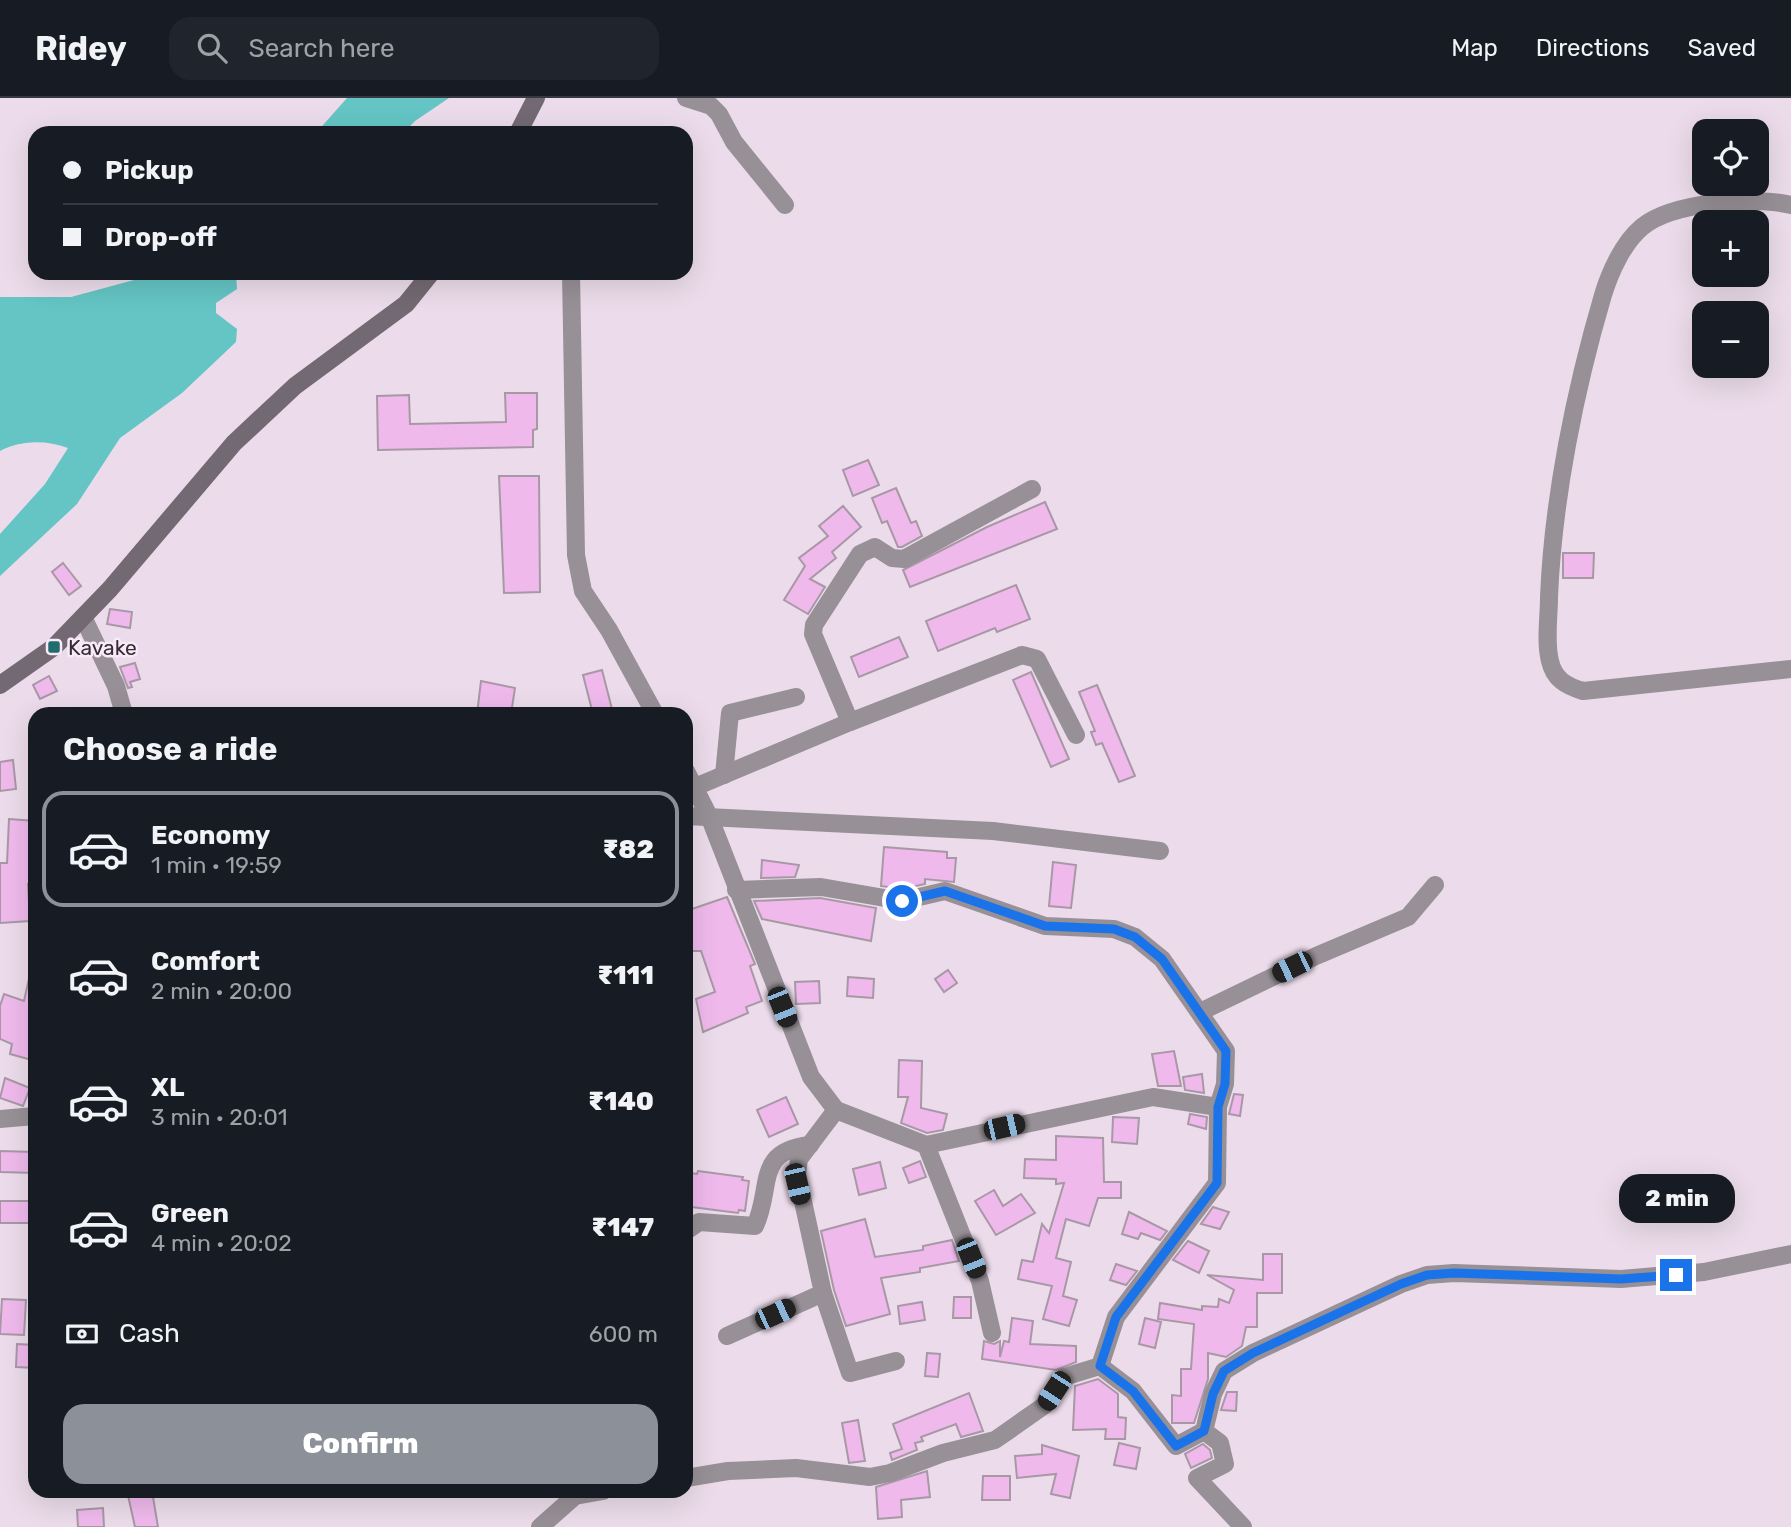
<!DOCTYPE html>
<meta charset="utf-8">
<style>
body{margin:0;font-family:Rubik,sans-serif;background:#20242c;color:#f1f3f6;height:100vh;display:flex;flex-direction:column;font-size:26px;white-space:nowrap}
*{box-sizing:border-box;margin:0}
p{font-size:23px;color:#9ea1a6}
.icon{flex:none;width:38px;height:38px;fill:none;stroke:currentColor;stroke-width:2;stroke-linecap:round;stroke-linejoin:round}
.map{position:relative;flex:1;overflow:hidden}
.side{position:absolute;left:28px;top:609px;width:665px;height:791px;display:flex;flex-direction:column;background:#171b24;border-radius:21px;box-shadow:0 7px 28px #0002}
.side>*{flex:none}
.banner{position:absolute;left:28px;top:28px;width:665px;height:154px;border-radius:21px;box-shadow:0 7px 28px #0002;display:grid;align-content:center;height:154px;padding:0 35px;background:#171b24}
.buttons{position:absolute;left:1692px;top:21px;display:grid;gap:14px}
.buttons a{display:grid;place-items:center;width:77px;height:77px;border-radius:14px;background:#171b24;box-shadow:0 7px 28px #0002;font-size:35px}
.end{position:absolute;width:32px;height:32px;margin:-16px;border:9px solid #1a73e8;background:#fff;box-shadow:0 0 0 4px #fff}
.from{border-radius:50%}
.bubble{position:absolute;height:49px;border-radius:21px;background:#171b24;box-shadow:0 7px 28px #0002;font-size:23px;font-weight:800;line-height:49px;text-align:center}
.car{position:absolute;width:21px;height:42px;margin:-21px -10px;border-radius:9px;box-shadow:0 0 5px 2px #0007;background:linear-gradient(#222 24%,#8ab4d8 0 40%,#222 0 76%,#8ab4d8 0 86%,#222 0)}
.banner b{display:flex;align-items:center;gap:24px;height:66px;font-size:26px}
.banner b+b{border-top:2px solid #363941}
.banner i{width:18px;height:18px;background:#f1f3f6}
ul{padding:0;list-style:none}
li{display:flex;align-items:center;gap:21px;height:116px;margin:0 14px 10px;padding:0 21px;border:4px solid transparent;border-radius:21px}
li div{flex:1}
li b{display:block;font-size:26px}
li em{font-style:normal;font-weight:800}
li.selected{border-color:#8c9099}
li>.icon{width:63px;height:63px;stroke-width:1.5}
h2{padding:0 35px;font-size:32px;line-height:84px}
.pay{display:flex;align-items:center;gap:18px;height:77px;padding:0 35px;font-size:26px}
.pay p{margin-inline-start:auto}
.primary-button{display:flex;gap:14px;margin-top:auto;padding:14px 35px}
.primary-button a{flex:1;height:80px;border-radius:21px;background:#8c9099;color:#fff;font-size:28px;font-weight:800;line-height:80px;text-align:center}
header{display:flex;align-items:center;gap:42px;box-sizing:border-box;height:98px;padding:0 35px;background:#171b24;border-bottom:2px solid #363941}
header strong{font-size:33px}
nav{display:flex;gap:38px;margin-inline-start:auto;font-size:24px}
.search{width:490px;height:63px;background:#20242c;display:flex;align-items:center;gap:18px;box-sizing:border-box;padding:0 24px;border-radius:21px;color:#9ea1a6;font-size:26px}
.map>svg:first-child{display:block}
.water{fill:#64c5c4}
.building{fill:#efb9ec;stroke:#a898a6;stroke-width:2}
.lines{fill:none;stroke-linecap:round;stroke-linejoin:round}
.street{stroke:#979096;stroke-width:18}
.secondary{stroke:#736972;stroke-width:18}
.route{stroke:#1a73e8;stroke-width:9}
.poi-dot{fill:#216d6d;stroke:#fae9f8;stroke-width:2.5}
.labels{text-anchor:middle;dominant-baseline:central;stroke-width:5;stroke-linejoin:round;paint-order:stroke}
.poi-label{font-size:21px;fill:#342e33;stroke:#fae9f8;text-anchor:start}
</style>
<header>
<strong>Ridey</strong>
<div class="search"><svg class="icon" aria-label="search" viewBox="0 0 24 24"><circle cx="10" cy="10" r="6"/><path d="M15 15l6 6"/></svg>Search here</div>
<nav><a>Map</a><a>Directions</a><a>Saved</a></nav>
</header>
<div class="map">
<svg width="1791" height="1429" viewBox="0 0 1791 1429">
<rect width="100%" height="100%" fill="#ecdceb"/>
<g class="water">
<path d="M347,0H449L415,23L403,35H316Z"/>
<path d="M160,175H236L237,191L216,205V215L237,231L236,244L182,295L120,340L77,406L0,478V436L45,386L68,350C45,342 22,342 0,353V199H71Z"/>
</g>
<g class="building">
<path d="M505,295H537V331L533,332V349L378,352L377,298L409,297L410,326L506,324Z"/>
<path d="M868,362L879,387L853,398L843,372Z"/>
<path d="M499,378H539L540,494L504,495Z"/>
<path d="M896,390L911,425L916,423L922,438L902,449H898L887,423L882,425L872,400Z"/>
<path d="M1045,404L1057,431L910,489L903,472L987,429Z"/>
<path d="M843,408L861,429L832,454L836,460L810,481L825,489L808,516L784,502L805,468L799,460L828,438L819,428Z"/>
<path d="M1563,455H1594L1593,480H1563Z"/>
<path d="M63,465L81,488L69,497L52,474Z"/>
<path d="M1016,487L1030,521L997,534L995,530L938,553L926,523Z"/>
<path d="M110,511L132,514L130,530L107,526Z"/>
<path d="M899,539L908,559L859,579L851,559Z"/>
<path d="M135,565L140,581L130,584L132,589L128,590L120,569Z"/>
<path d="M602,572L612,611L593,616L583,577Z"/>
<path d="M1031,574L1069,661L1051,669L1013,582Z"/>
<path d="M49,578L57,593L40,601L33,587Z"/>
<path d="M481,583L515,590L511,616H477Z"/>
<path d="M1097,587L1135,678L1119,684L1102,645L1096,647L1091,634L1095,633L1079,594Z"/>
<path d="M13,662L16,691L0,693V664Z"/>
<path d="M9,721L35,723L34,786H28L30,823L0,825V765H7Z"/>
<path d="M884,749L947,754V760H956L954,784L925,781V786L902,791L881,788Z"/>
<path d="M762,762L799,767L795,779L761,780Z"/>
<path d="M1053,764L1076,767L1071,810L1049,808Z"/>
<path d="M727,799L755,866L750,868L762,903L746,909L748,915L703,934L696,901L715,894L701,853H686V813Z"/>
<path d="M820,800L876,810L871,843L762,821L754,803Z"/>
<path d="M948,872L957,885L944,894L935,881Z"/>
<path d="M30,876H35V963L10,956L12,946L0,941V908L4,896L24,903Z"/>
<path d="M848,879L874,881L873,900L847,898Z"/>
<path d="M819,883L820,905L796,906L795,884Z"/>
<path d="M1174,953L1181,988H1158L1152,956Z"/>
<path d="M899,962L922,963L921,1010L947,1016L943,1032L927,1035L901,1025L908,999H898Z"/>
<path d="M1202,976L1204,995L1185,992L1183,979Z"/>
<path d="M5,980L30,990L23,1008L0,1000Z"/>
<path d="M1234,996L1243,997L1240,1018L1229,1016Z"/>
<path d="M786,999L798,1026L769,1039L757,1012Z"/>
<path d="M1190,1016L1207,1019L1206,1031L1188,1026Z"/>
<path d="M1113,1019L1139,1020L1137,1046L1112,1044Z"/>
<path d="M1056,1038L1103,1040L1104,1084H1121V1100H1098L1089,1128L1066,1121L1056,1160L1071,1164L1063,1198L1077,1202L1069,1228L1043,1221L1052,1188L1018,1181L1022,1162L1033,1164L1042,1126L1049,1135L1064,1085L1056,1086V1081L1024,1080L1025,1061L1056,1062Z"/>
<path d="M0,1053L35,1054V1075L0,1074Z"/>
<path d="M920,1063L926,1079L909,1085L903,1070Z"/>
<path d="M880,1064L886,1090L859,1097L853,1071Z"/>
<path d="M698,1073L743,1079L742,1082L749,1083L745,1113L739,1112L738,1115L692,1109V1106L686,1105L690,1075L697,1076Z"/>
<path d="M994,1092L1003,1108L1021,1096L1035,1115L996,1137L975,1103Z"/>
<rect x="0" y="1103" width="31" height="22"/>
<path d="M1213,1109L1229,1114L1220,1131L1201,1126Z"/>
<path d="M1129,1114L1167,1133L1160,1142L1141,1135L1138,1141L1122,1136Z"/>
<path d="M865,1121L875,1159L923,1152V1148L952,1142L959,1163L920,1170V1174L881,1180L890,1216L846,1228L834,1192L821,1133Z"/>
<path d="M1188,1143L1209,1153L1199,1175L1173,1162Z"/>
<path d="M1263,1156H1282V1195H1257V1229H1246L1242,1248L1226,1259L1208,1255V1281L1194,1325H1172V1297L1181,1298V1271H1191L1194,1226L1158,1221L1160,1205L1202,1212V1208L1218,1209L1219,1201L1229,1205L1234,1192L1207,1177L1263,1182Z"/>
<path d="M1116,1166L1137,1173L1126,1187L1110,1182Z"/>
<path d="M954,1199H971V1220H953Z"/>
<path d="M2,1201L26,1202L24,1237L0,1236Z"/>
<path d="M922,1204L925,1222L900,1226L898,1208Z"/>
<path d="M1012,1220L1033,1223L1030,1246L1076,1248V1264L1056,1272L982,1261L984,1243L994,1246L1000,1243V1259L1004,1243L1009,1244Z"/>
<path d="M1145,1220L1161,1224L1155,1250L1139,1246Z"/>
<path d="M17,1246L35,1247V1270L16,1269Z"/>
<path d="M927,1255L940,1256L938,1279L925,1278Z"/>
<path d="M1098,1281L1118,1296V1319L1126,1320L1125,1341H1105L1106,1331L1073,1332L1075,1288Z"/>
<path d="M1227,1294H1237L1236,1313L1221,1312Z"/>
<path d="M969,1295L983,1333L961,1339L956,1326L921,1339L923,1343L915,1345L917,1352L892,1362L890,1355L902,1351L893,1326Z"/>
<path d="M858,1322L865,1363L849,1365L842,1325Z"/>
<path d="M1119,1345L1140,1350L1136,1371L1114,1367Z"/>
<path d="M1203,1346L1210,1352L1212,1360L1191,1370L1185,1356Z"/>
<path d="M1042,1347L1079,1358L1070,1400L1051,1396L1056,1376L1017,1380L1015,1358L1042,1356Z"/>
<path d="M927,1373L930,1399L901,1402L902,1419L878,1421L876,1389Z"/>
<path d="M983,1378H1010V1402H982Z"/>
<path d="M127,1393H152L158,1429H135Z"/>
<path d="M103,1410L104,1429H78L77,1412Z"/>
</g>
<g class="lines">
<g class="street">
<path d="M686,0L711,8L719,16L734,44L785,107"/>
<path d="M1791,107C1754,98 1672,104 1642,129C1623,145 1610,174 1603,197C1575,292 1553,401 1549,499C1549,520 1545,543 1550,563C1554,581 1566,588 1583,593L1791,571"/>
<path d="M571,175L576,457L583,493L609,532L655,616"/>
<path d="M83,519L116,588L124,616"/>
<path d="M850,624L813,536L814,527L860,456L875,449L892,460L904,461L1032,391"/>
<path d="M686,673L709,718L811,979L836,1012L926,1047L1153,999L1218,1009"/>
<path d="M724,677L730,615L796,599"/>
<path d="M695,689L850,624L1022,557L1037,561L1076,637"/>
<path d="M686,718L993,733L1160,753"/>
<path d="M736,792L821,789L902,803L945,793L1045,828L1114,831L1135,839L1162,861L1226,953L1225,986L1218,1009L1217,1085L1116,1219L1100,1268"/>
<path d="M1200,914L1316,858L1408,819L1435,787"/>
<path d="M0,1021L35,1018"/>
<path d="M926,1047L980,1183L992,1235"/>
<path d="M686,1133L699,1124L755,1128C773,1090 754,1053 810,1047"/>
<path d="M823,1195L850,1275L896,1263"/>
<path d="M727,1238L823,1195L797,1076L799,1061L836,1012"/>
<path d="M1100,1268L1133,1293L1176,1348L1204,1333L1213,1296L1224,1273L1253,1255L1401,1186L1427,1177L1454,1175L1621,1181L1704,1174L1791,1156"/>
<path d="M1204,1333L1220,1345L1225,1366L1197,1380L1243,1429"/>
<path d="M686,1380L728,1373L796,1370L870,1379L890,1375L943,1355L995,1342L1045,1307L1064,1279L1100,1268"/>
<path d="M540,1429L575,1398L603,1393"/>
</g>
<g class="secondary">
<path d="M518,35L536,0"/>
<path d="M0,587L54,549L110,491L234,345L295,288L406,206L431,175"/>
</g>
</g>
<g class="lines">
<path class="route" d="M902,803L945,793L1045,828L1114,831L1135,839L1162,861L1226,953L1225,986L1218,1009L1217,1085L1116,1219L1100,1268L1133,1293L1176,1348L1204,1333L1213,1296L1224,1273L1253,1255L1401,1186L1427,1177L1454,1175L1621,1181L1676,1177"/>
</g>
<rect class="poi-dot" x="47" y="542" width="14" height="14" rx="3.5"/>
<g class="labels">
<g class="poi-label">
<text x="68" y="549">Kavake</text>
</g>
</g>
</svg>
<div class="buttons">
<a><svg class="icon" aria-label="locate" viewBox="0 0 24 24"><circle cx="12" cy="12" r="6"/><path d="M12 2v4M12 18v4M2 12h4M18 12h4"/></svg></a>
<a>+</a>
<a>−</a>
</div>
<i class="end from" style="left:902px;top:803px"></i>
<i class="end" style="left:1676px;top:1177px"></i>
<div class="bubble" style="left:1619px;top:1076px;width:116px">2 min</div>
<i class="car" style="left:1292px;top:869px;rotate:244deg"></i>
<i class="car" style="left:782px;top:909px;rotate:158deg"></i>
<i class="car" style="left:1004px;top:1029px;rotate:77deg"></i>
<i class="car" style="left:797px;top:1086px;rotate:167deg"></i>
<i class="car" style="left:971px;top:1160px;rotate:158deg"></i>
<i class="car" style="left:775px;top:1216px;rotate:65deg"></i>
<i class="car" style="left:1054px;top:1293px;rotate:213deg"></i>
<div class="banner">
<b><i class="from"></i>Pickup</b>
<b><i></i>Drop-off</b>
</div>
<section class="side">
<h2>Choose a ride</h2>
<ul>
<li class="selected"><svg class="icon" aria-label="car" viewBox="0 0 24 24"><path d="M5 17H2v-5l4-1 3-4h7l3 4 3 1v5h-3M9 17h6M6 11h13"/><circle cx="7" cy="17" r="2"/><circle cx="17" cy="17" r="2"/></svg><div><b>Economy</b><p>1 min · 19:59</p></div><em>₹82</em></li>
<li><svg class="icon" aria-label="car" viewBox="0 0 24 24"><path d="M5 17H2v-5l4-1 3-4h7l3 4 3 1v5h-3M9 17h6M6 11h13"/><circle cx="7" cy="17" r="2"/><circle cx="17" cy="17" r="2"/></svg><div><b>Comfort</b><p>2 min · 20:00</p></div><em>₹111</em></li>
<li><svg class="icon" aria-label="car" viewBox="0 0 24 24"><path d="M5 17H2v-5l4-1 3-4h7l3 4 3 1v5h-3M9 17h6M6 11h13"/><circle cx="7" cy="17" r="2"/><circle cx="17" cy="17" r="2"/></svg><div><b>XL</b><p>3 min · 20:01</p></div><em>₹140</em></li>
<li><svg class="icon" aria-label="car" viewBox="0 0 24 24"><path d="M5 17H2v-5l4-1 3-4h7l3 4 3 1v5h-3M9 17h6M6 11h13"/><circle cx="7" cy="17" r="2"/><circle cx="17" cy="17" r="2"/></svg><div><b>Green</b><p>4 min · 20:02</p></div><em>₹147</em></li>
</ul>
<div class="pay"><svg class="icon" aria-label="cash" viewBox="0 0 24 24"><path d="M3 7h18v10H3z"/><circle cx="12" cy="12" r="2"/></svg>Cash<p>600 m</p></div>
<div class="primary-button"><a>Confirm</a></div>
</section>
</div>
